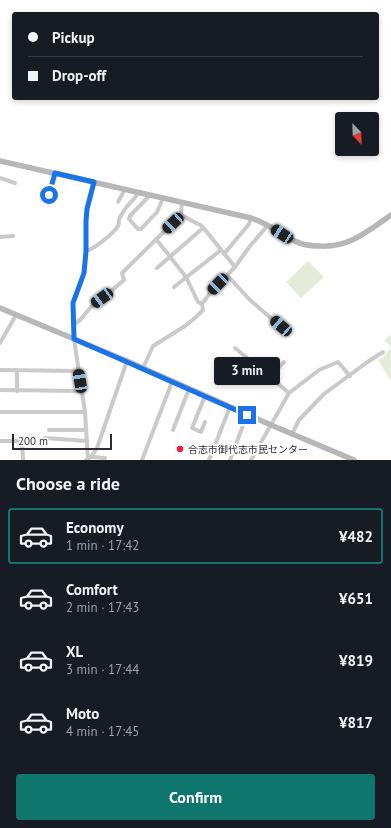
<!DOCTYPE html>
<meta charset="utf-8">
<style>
body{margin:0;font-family:"PT Sans","Noto Sans JP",sans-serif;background:#20242c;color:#f1f3f6;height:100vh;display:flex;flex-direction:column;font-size:15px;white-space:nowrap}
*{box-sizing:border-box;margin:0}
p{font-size:13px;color:#9ea1a6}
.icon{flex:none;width:22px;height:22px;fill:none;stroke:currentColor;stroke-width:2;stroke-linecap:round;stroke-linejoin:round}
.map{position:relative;height:460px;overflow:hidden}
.panel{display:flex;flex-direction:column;background:#171b24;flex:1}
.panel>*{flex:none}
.top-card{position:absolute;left:12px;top:12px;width:367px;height:88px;border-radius:4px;box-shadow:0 2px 6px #0003;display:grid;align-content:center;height:88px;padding:0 16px;background:#171b24}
.needle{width:26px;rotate:157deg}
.controls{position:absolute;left:335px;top:112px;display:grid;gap:8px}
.controls a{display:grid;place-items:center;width:44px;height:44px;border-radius:4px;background:#171b24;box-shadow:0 2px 6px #0003;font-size:20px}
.scale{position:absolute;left:12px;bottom:10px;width:100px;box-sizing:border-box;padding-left:4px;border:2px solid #2d2d2d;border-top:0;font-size:11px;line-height:14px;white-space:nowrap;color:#2d2d2d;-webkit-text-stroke:3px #fff;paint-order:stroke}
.end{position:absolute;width:18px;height:18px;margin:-9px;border:5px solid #1a73e8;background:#fff;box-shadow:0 0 0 2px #fff}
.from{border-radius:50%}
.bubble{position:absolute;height:28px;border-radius:4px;background:#171b24;box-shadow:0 2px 6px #0003;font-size:13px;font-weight:600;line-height:28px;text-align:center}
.car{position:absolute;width:12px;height:24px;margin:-12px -6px;border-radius:5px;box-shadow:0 0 3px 1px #0007;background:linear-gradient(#222 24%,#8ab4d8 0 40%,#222 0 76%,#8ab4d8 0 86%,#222 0)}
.top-card b{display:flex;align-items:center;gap:14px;height:38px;font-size:15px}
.top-card b+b{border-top:1px solid #363941}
.top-card i{width:10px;height:10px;background:#f1f3f6}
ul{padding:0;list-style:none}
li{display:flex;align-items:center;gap:12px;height:56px;margin:0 8px 6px;padding:0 8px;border:2px solid transparent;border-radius:4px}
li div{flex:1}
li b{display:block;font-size:15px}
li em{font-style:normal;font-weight:600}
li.active{border-color:#0f766e}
li>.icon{width:36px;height:36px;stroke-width:1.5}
h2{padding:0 16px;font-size:18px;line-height:48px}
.primary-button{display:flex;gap:8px;margin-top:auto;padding:8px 16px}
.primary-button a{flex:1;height:46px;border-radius:4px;background:#0f766e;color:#fff;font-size:16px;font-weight:600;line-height:46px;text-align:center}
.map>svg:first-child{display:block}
.green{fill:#e4ecd9}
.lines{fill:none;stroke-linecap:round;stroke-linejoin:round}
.street{stroke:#cacaca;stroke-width:4}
.secondary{stroke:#b7b7b7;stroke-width:5.5}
.route{stroke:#1a73e8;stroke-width:5}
.poi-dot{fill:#f22135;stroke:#fff;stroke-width:1.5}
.labels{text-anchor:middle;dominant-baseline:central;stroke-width:4;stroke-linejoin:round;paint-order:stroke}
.poi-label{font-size:10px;fill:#2d2d2d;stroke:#fff;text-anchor:start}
</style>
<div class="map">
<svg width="391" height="460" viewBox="0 0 391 460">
<rect width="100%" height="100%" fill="#fff"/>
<g class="green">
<path d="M308,261L324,277L301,298L286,282Z"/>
<path d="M391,335V381L378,360L384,357L391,347L384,340Z"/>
</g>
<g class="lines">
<g class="street">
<path d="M0,178L15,183"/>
<path d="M49,195L55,173"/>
<path d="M150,195L130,216L129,219L138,229H141L157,212L163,198"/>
<path d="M118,202L125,189"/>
<path d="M181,215L202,226L235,267"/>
<path d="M0,237L13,236"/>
<path d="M156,239L186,277L198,302L202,304"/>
<path d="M86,251C94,249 114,233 118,226C120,222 118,224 119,220C120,216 123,212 125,209C129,203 136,199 138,192"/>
<path d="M224,254L249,224L251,218"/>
<path d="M157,268L203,228"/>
<path d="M227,275L249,299L281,327"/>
<path d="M174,287L221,250"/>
<path d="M73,325L80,320L91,307L103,298L124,280L122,273L181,215L182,202"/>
<path d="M0,343L16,315"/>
<path d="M235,348L289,393"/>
<path d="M143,368L153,346L185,326L195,318L203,310L202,304L210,293L235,267L250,246L268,225"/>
<path d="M0,370L79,371"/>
<path d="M17,370V391"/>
<path d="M270,376L284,362"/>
<path d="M0,390L82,391"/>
<path d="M205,396L192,428L201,432L205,422"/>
<path d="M0,412H85"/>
<path d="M49,430H86"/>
<path d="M173,430L189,389"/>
<path d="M292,434L299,420L324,394L366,363L383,352"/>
<path d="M45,438L87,441"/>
<path d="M0,441H22L23,460"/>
<path d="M91,457L105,458"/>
<path d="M86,460L91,457L97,448L127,361"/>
<path d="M88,460L85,412L74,339L73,303L84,273L86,251V221L87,209L94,182"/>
<path d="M142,460L172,382"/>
<path d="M209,460L230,407"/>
<path d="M230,460L247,415"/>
<path d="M251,460L289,393L319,370L338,362L350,376"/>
</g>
<g class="secondary">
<path d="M0,161L251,218C267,223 280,234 295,241C302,245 311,246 319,246C349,248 368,231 391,215"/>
<path d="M0,308L127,361L271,425L354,460"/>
</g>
</g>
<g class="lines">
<path class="route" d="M49,195L55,173L94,182L87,209L86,221V251L84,273L73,303L74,339L127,362L247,415"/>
</g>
<circle class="poi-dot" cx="180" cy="449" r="4"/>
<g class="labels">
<g class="poi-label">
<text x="188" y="449">合志市御代志市民センター</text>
</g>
</g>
</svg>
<div class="controls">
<a><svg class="needle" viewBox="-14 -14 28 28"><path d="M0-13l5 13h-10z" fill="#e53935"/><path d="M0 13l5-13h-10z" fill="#9ea1a6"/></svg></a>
</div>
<div class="scale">200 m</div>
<i class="end from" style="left:49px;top:195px"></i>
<i class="end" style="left:247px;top:415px"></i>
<div class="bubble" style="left:214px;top:357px;width:66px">3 min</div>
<i class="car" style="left:173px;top:223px;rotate:227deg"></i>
<i class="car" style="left:282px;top:234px;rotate:303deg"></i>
<i class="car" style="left:218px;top:284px;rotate:224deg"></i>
<i class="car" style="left:102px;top:298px;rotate:234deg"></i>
<i class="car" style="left:281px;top:326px;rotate:311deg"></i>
<i class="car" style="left:80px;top:381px;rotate:351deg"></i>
<div class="top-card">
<b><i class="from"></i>Pickup</b>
<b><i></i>Drop-off</b>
</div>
</div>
<section class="panel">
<h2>Choose a ride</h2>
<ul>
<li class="active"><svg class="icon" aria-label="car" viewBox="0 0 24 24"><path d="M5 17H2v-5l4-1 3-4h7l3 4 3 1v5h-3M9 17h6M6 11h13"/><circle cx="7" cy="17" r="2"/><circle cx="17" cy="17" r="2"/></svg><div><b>Economy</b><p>1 min · 17:42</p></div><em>¥482</em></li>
<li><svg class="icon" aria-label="car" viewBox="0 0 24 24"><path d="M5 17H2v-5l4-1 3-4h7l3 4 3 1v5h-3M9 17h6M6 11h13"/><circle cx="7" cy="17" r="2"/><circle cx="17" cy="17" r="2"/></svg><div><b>Comfort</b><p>2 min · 17:43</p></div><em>¥651</em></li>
<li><svg class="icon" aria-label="car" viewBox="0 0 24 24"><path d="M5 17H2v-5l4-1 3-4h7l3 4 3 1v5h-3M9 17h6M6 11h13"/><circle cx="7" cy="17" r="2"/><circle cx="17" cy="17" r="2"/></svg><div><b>XL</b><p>3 min · 17:44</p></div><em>¥819</em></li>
<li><svg class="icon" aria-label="car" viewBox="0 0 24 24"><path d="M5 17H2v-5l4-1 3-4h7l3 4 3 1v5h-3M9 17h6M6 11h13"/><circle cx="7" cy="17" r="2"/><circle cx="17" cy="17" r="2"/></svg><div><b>Moto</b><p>4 min · 17:45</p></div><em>¥817</em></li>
</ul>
<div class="primary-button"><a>Confirm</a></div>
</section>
